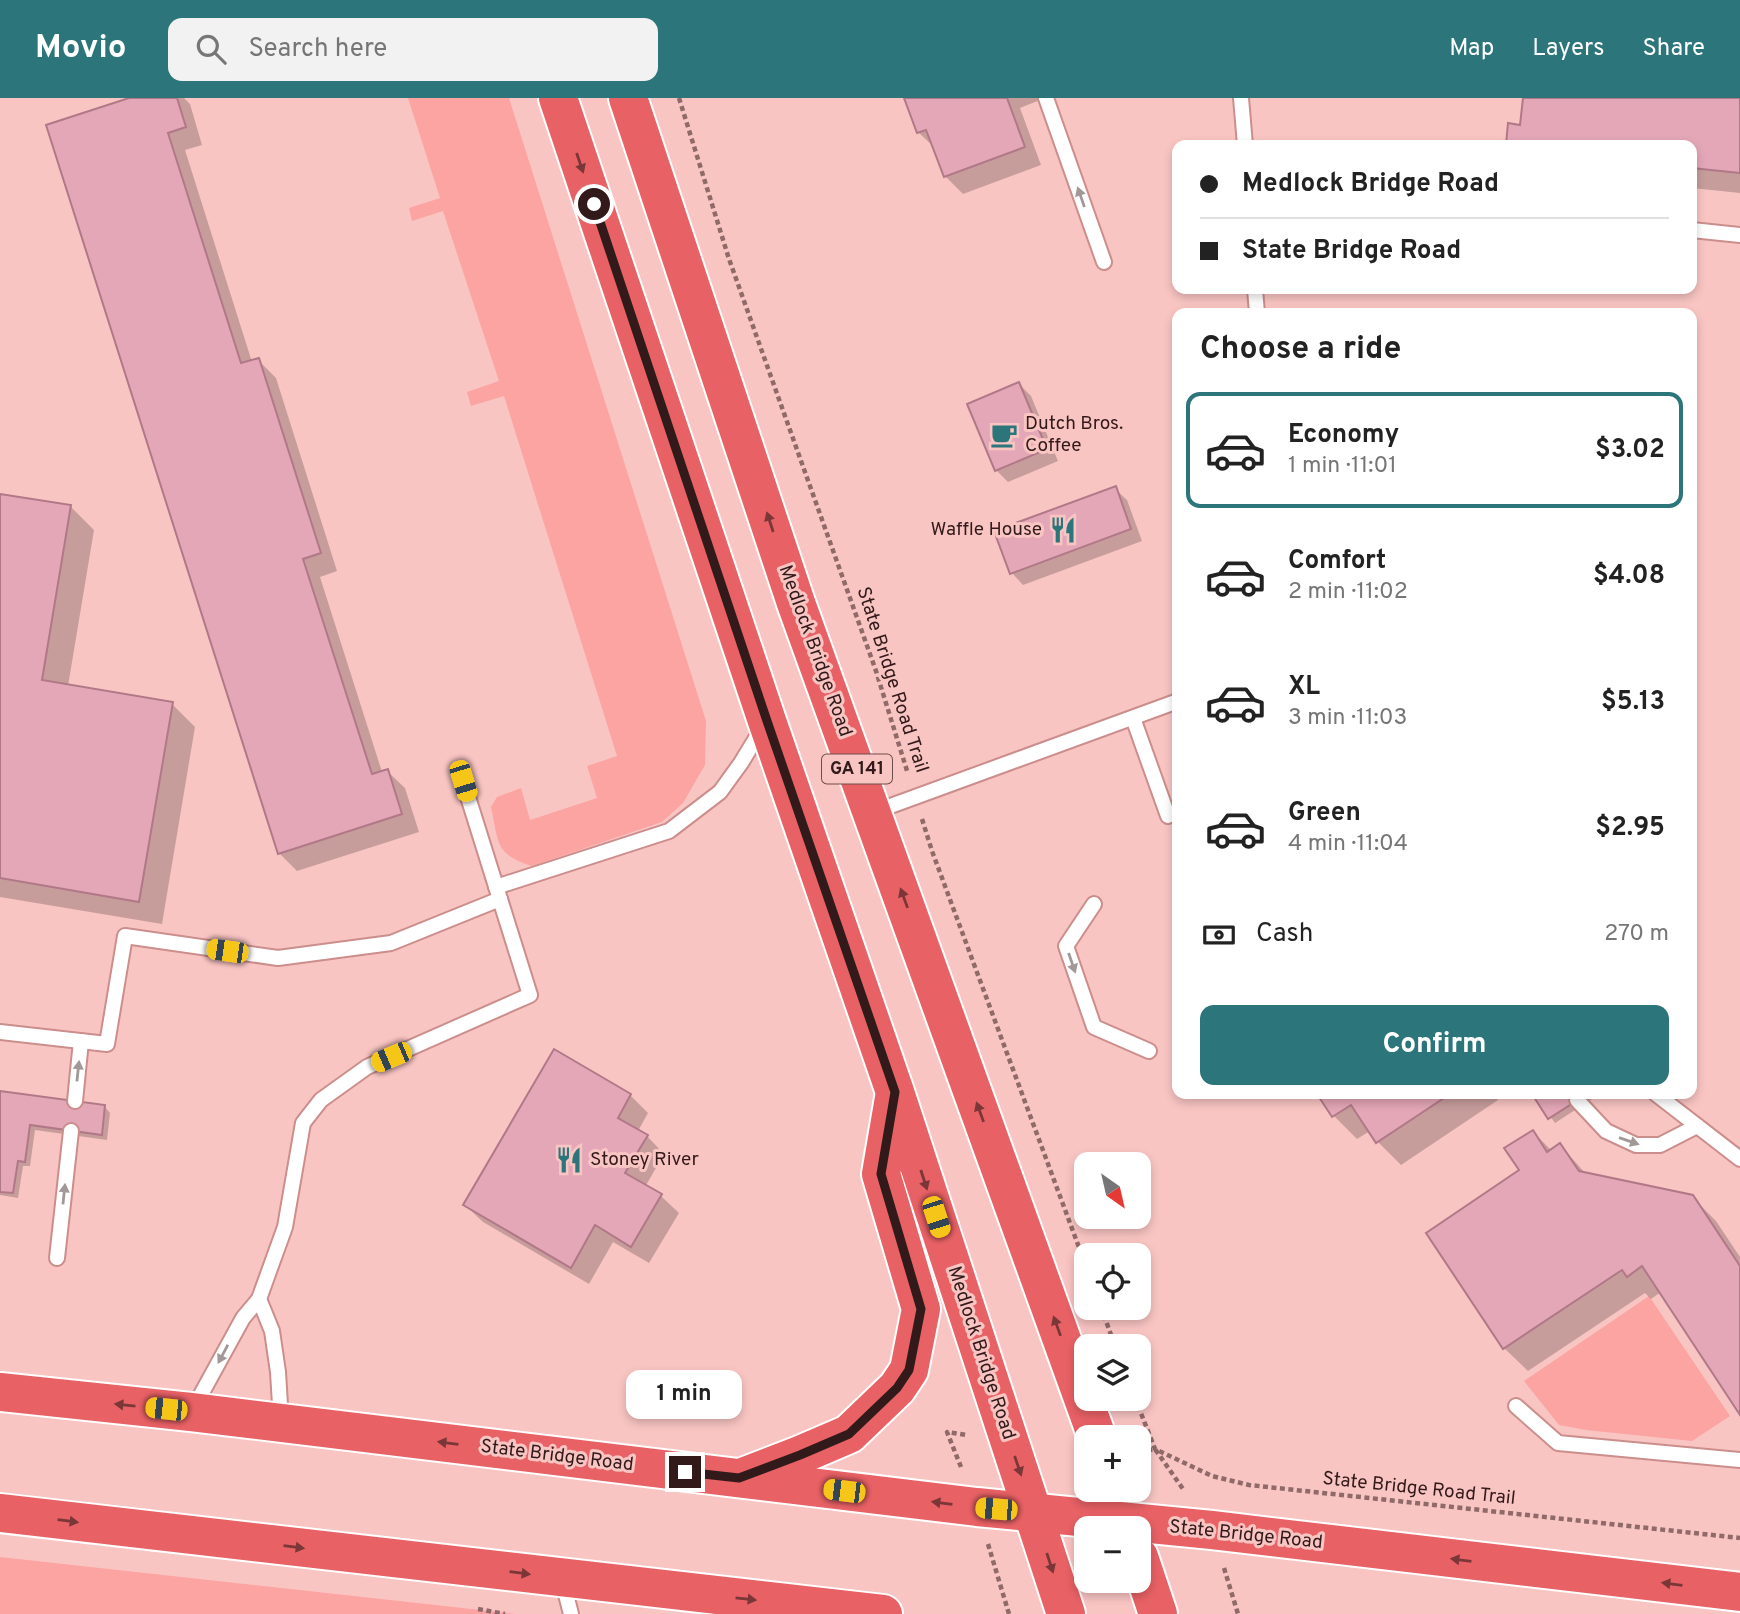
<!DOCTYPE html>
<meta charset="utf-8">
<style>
body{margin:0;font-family:Overpass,sans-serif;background:#f2f2f2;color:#222;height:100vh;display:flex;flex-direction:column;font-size:26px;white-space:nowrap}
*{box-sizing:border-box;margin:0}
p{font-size:23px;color:#767676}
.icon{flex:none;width:38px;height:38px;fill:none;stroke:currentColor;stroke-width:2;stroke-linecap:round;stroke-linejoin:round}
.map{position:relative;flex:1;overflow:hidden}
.sheet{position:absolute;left:1172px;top:210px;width:525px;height:791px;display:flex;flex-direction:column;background:#fff;border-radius:14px;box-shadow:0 4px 10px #0003}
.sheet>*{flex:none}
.top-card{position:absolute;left:1172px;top:42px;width:525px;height:154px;border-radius:14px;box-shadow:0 4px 10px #0003;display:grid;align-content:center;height:154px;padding:0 28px;background:#fff}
.needle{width:46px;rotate:146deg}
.tools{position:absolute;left:1074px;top:1054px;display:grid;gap:14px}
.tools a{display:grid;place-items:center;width:77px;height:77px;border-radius:14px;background:#fff;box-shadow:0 4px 10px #0003;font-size:35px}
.end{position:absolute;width:32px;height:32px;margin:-16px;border:9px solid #321a1a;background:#fff;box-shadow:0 0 0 4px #fff}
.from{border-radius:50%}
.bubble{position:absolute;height:49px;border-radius:14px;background:#fff;box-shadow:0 4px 10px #0003;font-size:23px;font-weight:700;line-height:49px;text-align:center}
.car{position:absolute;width:21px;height:42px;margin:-21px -10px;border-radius:9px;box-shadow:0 0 5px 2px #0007;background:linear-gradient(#f5c518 24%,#345 0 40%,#f5c518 0 76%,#345 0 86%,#f5c518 0)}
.top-card b{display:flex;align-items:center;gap:24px;height:66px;font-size:26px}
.top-card b+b{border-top:2px solid #e0e0e0}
.top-card i{width:18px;height:18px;background:#222}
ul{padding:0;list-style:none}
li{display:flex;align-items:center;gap:21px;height:116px;margin:0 14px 10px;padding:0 14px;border:4px solid transparent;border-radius:14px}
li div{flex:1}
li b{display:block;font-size:26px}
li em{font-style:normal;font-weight:700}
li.selected{border-color:#2c757a}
li>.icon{width:63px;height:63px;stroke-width:1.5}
h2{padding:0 28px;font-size:32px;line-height:84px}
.pay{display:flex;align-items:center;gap:18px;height:77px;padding:0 28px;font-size:26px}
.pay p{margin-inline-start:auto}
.action{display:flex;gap:14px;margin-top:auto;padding:14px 28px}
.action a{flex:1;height:80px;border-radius:14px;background:#2c757a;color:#fff;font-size:28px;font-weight:700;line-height:80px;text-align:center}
header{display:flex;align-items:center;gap:42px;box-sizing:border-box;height:98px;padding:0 35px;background:#2c757a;color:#fff}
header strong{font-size:33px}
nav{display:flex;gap:38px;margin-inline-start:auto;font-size:24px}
.search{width:490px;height:63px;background:#f2f2f2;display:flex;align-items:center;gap:18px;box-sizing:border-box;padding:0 24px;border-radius:14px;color:#767676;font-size:26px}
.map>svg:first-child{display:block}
.green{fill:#fba4a2}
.shadow{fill:#0003}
.building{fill:#e4a7b7;stroke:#b17888;stroke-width:2}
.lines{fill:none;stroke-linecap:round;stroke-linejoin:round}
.lane-casing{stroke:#cb8e8c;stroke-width:18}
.highway-casing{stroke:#fff;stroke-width:42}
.path{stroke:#8f6a69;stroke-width:4.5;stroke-dasharray:5 3.5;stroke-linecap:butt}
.lane{stroke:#fff;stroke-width:14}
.highway{stroke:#e86165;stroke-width:38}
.oneway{fill:#7b3638}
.oneway2{fill:#a39898}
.route{stroke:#321a1a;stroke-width:9}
.labels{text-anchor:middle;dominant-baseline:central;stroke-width:6;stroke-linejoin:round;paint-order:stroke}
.shield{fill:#f9c5c3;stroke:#6e4d4d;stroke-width:2}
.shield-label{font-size:18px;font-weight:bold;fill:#321a1a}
.poi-label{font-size:19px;fill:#321a1a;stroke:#f9c5c3;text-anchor:start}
.street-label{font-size:19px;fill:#321a1a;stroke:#f9c5c3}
</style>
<header>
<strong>Movio</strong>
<div class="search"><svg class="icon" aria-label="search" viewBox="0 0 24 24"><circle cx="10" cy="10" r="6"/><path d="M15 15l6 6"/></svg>Search here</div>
<nav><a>Map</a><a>Layers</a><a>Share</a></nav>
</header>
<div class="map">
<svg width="1740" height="1516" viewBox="0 0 1740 1516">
<rect width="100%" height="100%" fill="#f9c5c3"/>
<g class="green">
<path d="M408,0H509L706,623L705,667L683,705L662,724L532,768C494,756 499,744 491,709L497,699L521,690L530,722L597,700L587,668L617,658L504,298L471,308L467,294L499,283L443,113L412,123L409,110L440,100Z"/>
<path d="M1649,1198L1730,1318L1692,1343L1586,1332L1559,1327L1524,1283Z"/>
<path d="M0,1459L516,1516H0Z"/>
</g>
<g class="shadow">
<path d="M135,0H184L190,6L202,47L185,52L252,264L258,262L276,280L337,473L320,479L382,674L387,673L405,690L419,734L297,773L279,755Z"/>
<path d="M906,0H1045L1020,10L1041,67L963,96L945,78L935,50L918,34Z"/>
<path d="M1525,0H1740V95L1692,90V47H1508L1510,27L1522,29Z"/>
<path d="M1019,286L1031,298L1058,363L1008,384L996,372Z"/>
<path d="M1115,391L1127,402L1142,443L1023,487L1012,475Z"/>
<path d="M0,397L71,409L94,432L68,588L172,606L195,629L162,826L0,799Z"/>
<path d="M0,995L105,1009L110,1015L107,1042L35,1032L30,1068H23L18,1100L0,1097Z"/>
<path d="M1319,996H1493L1498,1002L1401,1067L1378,1044L1370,1033L1357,1041L1334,1018Z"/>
<path d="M1534,996H1600L1555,1025Z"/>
<path d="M630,997L648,1015L638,1033L647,1038L664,1056L645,1089L661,1098L679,1115L649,1165L613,1144L589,1186L483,1124L465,1107Z"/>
<path d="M1533,1034L1552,1053L1560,1047L1587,1077L1692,1099L1716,1123L1740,1159V1313L1661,1194L1651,1201L1645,1195L1528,1273L1504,1250L1522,1073Z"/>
</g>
<g class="building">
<path d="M129,0H177L186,29L168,35L241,265L259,260L321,455L303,461L372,676L388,671L402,716L278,756L46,27Z"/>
<path d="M904,0H1007L1025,49L944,79L926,32L917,35Z"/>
<path d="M1523,0H1740V75L1692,70V47H1506L1508,25L1520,27Z"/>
<path d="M1019,284L1047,351L995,373L967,306Z"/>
<path d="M1116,388L1131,431L1010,476L994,433Z"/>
<path d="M0,396L71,407L42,582L173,604L139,804L0,780Z"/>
<path d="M554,951L631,996L618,1020L648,1037L625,1075L662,1096L631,1149L595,1127L571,1170L463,1107Z"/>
<path d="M0,993L105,1007L102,1037L30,1027L25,1064L18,1063L13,1095L0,1094Z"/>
<path d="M1317,996H1450L1376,1045L1351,1007L1332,1019Z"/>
<path d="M1532,996H1587L1548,1021Z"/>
<path d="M1533,1032L1547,1054L1560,1045L1579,1073L1693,1097L1740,1168V1317L1642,1168L1627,1179L1622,1172L1503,1251L1426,1135L1519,1072L1504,1050Z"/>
</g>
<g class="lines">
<g class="lane-casing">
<g id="lane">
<path d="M1046,0L1104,164"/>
<path d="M1241,0L1245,47"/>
<path d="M1692,132L1740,137"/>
<path d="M1255,191L1257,215"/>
<path d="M1133,620L1168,718"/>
<path d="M874,714L1178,603"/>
<path d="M496,789L669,733L720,694L741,665L763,629"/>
<path d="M1094,806L1066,848L1094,929L1149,953"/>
<path d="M0,934L107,946L125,838L278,860L391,845L500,801"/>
<path d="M1656,996L1740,1061"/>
<path d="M1577,1002L1606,1033L1636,1047H1660L1697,1028"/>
<path d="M75,1003L81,943"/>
<path d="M57,1160L71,1033"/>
<path d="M259,1201L272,1233L278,1274L281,1323"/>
<path d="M1516,1308L1558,1345L1740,1362"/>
<path d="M192,1313L243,1220L259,1201L285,1129L303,1025L321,1002L367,969L530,897L463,683"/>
<path d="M562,1481L571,1516"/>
</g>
</g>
<g class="highway-casing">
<g id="highway">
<path d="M558,0L767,623L895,994L1066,1516"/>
<path d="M628,0L796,505L1097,1339"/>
<path d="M0,1294L191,1314L977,1409L1212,1432L1740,1494"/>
<path d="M743,1379L800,1357L849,1336L897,1290L909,1272L921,1211L881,1076L894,1000"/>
<path d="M0,1415L883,1516"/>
<path d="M1139,1459L1158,1516"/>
</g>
</g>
<g class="path">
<path d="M679,0L729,161L876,573L908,676"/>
<path d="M922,721L932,753L1087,1171"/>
<path d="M1101,1209L1115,1248"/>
<path d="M1135,1300L1155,1351L1212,1378L1249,1387L1740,1440"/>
<path d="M1139,1354L1155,1351L1183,1391"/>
<path d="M961,1369L947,1334L967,1337"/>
<path d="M988,1446L1009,1516"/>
<path d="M1224,1470L1238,1516"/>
<path d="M478,1511L505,1516"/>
</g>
<use href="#lane" class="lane"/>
<use href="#highway" class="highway"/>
</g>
<defs><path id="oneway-solid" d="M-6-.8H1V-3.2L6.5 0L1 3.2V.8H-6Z" transform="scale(1.75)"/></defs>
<g class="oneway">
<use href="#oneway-solid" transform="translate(580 65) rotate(71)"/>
<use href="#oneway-solid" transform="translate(770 424) rotate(-108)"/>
<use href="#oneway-solid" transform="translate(904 800) rotate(-110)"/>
<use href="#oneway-solid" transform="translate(980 1014) rotate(-110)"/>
<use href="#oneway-solid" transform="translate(924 1082) rotate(72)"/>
<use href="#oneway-solid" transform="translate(1057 1228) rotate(-110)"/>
<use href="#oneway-solid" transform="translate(125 1307) rotate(-174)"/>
<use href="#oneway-solid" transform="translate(448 1345) rotate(-173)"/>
<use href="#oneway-solid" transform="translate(1018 1368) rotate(71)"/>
<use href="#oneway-solid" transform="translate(942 1405) rotate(-173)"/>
<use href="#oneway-solid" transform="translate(68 1423) rotate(7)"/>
<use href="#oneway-solid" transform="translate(294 1449) rotate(7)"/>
<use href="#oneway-solid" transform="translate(1461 1462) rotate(-173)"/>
<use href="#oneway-solid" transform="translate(1050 1465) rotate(72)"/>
<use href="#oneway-solid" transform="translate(520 1475) rotate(7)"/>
<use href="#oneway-solid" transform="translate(1672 1486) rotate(-173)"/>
<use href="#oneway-solid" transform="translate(746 1501) rotate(6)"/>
</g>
<g class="oneway2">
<use href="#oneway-solid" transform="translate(1081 99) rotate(-109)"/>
<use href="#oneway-solid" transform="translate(1072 865) rotate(71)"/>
<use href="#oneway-solid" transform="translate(78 973) rotate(-84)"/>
<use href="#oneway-solid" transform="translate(1629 1043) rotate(19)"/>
<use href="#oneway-solid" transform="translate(64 1096) rotate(-84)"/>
<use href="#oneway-solid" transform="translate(223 1256) rotate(118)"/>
</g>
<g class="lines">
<path class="route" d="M594,106L767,623L895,994L881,1076L921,1211L909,1272L897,1290L849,1336L800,1357L739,1380L685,1374"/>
</g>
<defs>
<g id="cafe-bare" transform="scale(2.1)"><path d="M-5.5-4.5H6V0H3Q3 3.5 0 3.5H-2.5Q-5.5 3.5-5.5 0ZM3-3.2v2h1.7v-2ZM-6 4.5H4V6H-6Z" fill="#2c757a" stroke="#f9c5c3" stroke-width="2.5" paint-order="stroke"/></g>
<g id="restaurant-bare" transform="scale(2.1)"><path d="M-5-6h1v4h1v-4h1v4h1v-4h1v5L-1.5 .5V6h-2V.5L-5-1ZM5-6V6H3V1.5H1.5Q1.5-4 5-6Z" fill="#2c757a" stroke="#f9c5c3" stroke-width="2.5" paint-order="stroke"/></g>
</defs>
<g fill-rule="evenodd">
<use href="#cafe-bare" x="1004" y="337"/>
<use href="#restaurant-bare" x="1063" y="432"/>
<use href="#restaurant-bare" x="569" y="1062"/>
</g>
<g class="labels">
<rect class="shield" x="822" y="656.5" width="70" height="29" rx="5"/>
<g class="shield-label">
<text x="857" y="671">GA 141</text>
</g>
<g class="poi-label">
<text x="1025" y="326">Dutch Bros.<tspan x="1025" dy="22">Coffee</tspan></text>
<text x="1042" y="432" text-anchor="end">Waffle House</text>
<text x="590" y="1062">Stoney River</text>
</g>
<g class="street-label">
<text transform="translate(815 553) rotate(70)">Medlock Bridge Road</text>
<text transform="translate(892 582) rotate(72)">State Bridge Road Trail</text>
<text transform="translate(981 1255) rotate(72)">Medlock Bridge Road</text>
<text transform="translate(557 1358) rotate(7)">State Bridge Road</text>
<text transform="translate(1419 1391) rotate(6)">State Bridge Road Trail</text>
<text transform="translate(1246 1437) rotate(6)">State Bridge Road</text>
</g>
</g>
</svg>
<div class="tools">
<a><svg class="needle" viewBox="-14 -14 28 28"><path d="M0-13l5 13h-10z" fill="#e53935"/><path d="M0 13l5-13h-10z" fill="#767676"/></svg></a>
<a><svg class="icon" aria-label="locate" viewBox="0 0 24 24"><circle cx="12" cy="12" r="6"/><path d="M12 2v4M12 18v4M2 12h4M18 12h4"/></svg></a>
<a><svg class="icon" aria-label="layers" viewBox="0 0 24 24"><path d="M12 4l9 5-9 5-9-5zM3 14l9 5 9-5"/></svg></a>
<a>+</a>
<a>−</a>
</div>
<i class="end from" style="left:594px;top:106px"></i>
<i class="end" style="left:685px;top:1374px"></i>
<div class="bubble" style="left:626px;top:1272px;width:116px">1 min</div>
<i class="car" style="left:463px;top:683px;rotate:163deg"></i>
<i class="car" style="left:227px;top:853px;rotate:278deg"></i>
<i class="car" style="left:391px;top:959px;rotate:247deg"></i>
<i class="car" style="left:936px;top:1119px;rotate:162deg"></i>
<i class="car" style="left:166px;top:1311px;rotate:276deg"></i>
<i class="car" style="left:844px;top:1393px;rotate:277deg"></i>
<i class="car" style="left:996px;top:1411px;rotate:275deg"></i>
<div class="top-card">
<b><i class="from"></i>Medlock Bridge Road</b>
<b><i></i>State Bridge Road</b>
</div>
<section class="sheet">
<h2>Choose a ride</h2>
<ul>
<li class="selected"><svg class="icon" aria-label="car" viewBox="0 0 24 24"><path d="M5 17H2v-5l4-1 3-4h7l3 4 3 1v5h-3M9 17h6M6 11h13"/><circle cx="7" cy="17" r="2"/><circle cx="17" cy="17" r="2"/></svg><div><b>Economy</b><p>1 min · 11:01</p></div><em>$3.02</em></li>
<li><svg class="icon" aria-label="car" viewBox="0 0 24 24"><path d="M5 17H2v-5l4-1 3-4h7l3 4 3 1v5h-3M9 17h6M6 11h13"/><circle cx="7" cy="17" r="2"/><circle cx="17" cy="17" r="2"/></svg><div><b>Comfort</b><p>2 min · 11:02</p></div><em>$4.08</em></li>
<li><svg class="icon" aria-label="car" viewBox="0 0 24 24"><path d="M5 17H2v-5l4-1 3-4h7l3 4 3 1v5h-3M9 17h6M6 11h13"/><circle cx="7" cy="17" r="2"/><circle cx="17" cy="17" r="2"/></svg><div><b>XL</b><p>3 min · 11:03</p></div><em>$5.13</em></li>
<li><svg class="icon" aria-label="car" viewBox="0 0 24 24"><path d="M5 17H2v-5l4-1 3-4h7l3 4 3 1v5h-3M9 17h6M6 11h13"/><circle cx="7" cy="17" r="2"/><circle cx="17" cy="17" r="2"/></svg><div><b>Green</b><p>4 min · 11:04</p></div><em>$2.95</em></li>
</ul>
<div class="pay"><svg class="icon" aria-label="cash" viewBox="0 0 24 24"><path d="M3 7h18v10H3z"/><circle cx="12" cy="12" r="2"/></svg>Cash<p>270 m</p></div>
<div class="action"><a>Confirm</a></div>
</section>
</div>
